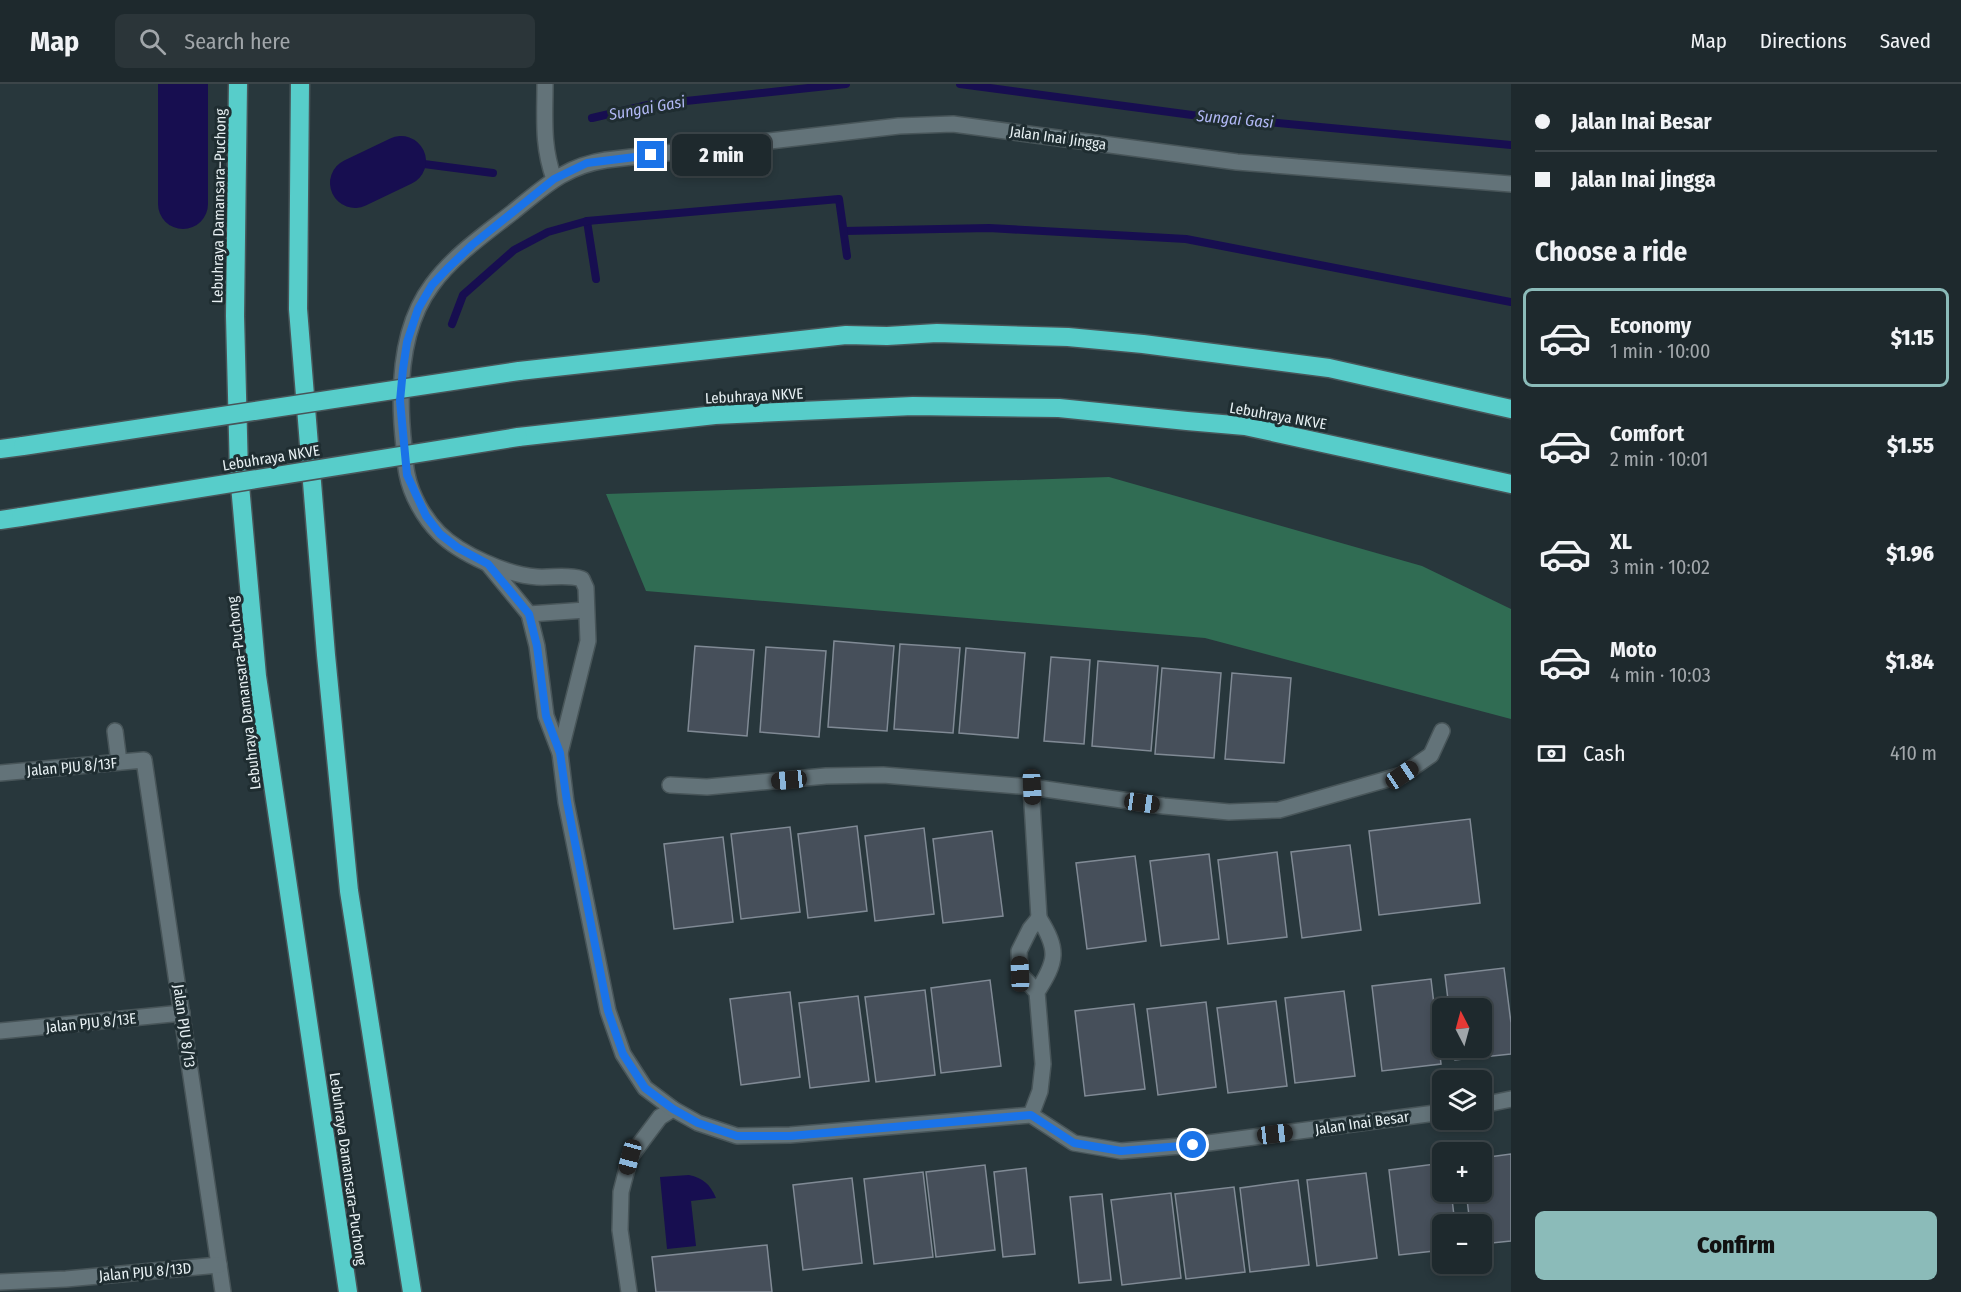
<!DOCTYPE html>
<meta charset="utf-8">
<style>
body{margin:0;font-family:"Fira Sans Condensed",sans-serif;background:#2b3539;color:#f1f3f6;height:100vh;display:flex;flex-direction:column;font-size:22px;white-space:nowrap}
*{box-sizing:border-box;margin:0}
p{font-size:20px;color:#a1a6aa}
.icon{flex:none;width:33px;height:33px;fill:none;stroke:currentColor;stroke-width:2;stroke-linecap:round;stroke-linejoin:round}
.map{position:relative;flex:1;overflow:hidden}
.details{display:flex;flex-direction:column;background:#1e292d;width:450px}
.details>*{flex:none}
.banner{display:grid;align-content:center;height:132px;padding:0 24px;background:#1e292d}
.needle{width:39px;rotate:354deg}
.controls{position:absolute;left:1432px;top:914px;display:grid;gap:12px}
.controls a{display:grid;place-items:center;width:60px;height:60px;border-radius:9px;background:#1e292d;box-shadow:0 3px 9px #0003,0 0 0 2px #3c4549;font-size:30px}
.end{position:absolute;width:27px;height:27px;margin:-14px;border:8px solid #1a73e8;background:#fff;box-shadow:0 0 0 3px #fff}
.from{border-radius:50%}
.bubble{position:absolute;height:42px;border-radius:9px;background:#1e292d;box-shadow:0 3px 9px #0003,0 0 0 2px #3c4549;font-size:20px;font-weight:800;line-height:42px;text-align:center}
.car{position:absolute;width:18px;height:36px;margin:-18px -9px;border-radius:8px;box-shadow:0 0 4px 2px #0007;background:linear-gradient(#222 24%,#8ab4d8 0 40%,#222 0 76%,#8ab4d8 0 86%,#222 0)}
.banner b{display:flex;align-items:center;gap:21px;height:57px;font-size:22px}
.banner b+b{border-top:2px solid #3c4549}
.banner i{width:15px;height:15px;background:#f1f3f6}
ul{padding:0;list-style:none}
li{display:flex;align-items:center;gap:18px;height:99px;margin:0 12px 9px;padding:0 12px;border:3px solid transparent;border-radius:9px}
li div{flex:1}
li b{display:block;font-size:22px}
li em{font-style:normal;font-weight:800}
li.on{border-color:#8bbbb9}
li>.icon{width:54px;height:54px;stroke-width:1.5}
h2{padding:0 24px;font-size:27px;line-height:72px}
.pay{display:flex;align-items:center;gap:15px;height:66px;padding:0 24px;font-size:22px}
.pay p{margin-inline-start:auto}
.primary-button{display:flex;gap:12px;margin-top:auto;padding:12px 24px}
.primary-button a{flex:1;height:69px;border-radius:9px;background:#8bbbb9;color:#111;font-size:24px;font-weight:800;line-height:69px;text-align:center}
header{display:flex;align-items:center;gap:36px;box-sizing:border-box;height:84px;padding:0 30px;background:#1e292d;border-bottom:2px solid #3c4549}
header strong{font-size:28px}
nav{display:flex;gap:33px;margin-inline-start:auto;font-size:21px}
.search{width:420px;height:54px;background:#2b3539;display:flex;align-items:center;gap:15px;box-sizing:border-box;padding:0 21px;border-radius:9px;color:#a1a6aa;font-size:22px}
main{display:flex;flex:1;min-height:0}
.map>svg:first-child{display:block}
.green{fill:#306c53}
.water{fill:#170e50}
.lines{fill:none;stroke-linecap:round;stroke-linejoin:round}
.stream{stroke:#170e50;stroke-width:8}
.river{stroke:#170e50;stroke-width:50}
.building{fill:#464f5a;stroke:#808a95;stroke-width:1.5}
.service-casing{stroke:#485559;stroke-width:18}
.minor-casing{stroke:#485559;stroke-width:18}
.motorway-casing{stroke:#485559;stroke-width:21}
.service{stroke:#637379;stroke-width:15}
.minor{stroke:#637379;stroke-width:15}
.motorway{stroke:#57cdca;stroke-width:18}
.motorway-bridge-casing{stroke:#485559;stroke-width:21;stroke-linecap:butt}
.motorway-bridge{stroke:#57cdca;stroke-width:18}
.route{stroke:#1a73e8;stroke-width:8}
.labels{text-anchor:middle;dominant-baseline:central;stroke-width:6;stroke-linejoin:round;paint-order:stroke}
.street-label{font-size:15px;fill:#e7f0f3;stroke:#1f2d31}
.water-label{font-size:16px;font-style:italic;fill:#b2b9f6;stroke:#1f2d31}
</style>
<header>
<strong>Map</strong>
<div class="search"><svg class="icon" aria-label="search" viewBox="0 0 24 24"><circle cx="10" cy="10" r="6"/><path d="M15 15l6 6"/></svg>Search here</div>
<nav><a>Map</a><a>Directions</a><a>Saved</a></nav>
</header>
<main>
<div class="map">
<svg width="1511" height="1208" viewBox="0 0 1511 1208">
<rect width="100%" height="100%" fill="#28373c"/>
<path class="green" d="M1109,393L1422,482L1511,525V635L1205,554L646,507L606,410Z"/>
<path class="water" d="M689,1091C703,1094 710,1100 716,1114L691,1117L696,1162L667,1165L660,1093Z"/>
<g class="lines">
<g class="stream">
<path d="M960,0L1192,31L1511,61"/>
<path d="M592,34L648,21L846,0"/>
<path d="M401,77L493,89"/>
<path d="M587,137L596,195"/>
<path d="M844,147L989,144L1186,155L1511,218"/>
<path d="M452,240L463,211L514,166L548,148L587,137L839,115L847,172"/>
</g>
<g class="river">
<path d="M355,99L401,77"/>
<path d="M183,120V0"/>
</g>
</g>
<g class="building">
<path d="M834,557L894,562L887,647L828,643Z"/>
<path d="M900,560L960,564L953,649L894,645Z"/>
<path d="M695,562L754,566L747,652L688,647Z"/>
<path d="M766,563L826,567L819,653L760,648Z"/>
<path d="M966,564L1025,569L1018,654L959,649Z"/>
<path d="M1051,573L1090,576L1084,660L1044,657Z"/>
<path d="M1098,577L1158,582L1151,667L1092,662Z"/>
<path d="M1162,584L1221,589L1214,674L1155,670Z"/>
<path d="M1232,589L1291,594L1284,679L1225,675Z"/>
<path d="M1470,735L1480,819L1379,831L1369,747Z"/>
<path d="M857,742L867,827L808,834L798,750Z"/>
<path d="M790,743L800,828L741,835L731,750Z"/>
<path d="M924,744L934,830L875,837L865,752Z"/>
<path d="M992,747L1003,832L943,839L933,755Z"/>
<path d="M723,753L733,838L674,845L664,760Z"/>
<path d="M1350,761L1361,846L1302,854L1291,768Z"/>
<path d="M1277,768L1287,853L1228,860L1218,776Z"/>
<path d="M1209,770L1219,855L1161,862L1150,777Z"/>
<path d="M1135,772L1146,857L1087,865L1076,779Z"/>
<path d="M1504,884L1511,939V970L1455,976L1454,963H1482V924H1449L1445,891Z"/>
<path d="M1431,895L1441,980L1382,987L1372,902Z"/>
<path d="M990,896L1001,982L941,989L931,904Z"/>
<path d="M925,906L935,991L876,998L865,913Z"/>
<path d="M1344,907L1355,992L1295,999L1285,914Z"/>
<path d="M790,908L800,993L741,1001L730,915Z"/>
<path d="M858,912L869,997L810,1004L799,919Z"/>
<path d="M1276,917L1287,1002L1228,1009L1217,924Z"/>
<path d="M1206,918L1216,1003L1158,1011L1147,925Z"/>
<path d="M1134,920L1145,1005L1085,1012L1075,927Z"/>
<path d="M1511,1070V1157L1482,1160V1140H1470L1466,1107H1482V1074Z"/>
<path d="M1443,1079V1107H1451L1455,1140H1443V1166L1399,1171L1389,1086Z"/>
<path d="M985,1081L995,1166L936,1173L926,1088Z"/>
<path d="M1026,1084L1035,1170L1003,1173L994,1088Z"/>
<path d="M923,1088L933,1173L874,1180L864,1095Z"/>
<path d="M1366,1089L1377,1174L1317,1182L1307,1096Z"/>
<path d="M852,1094L862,1179L803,1186L793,1101Z"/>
<path d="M1298,1096L1309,1181L1250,1188L1240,1104Z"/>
<path d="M1234,1103L1245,1188L1186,1195L1175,1110Z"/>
<path d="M1171,1109L1181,1194L1122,1201L1111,1116Z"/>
<path d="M1102,1110L1111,1196L1079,1199L1070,1113Z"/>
<path d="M767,1161L772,1208H656L652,1173Z"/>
</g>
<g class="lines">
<g class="service-casing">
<g id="service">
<path d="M115,647L119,678"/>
<path d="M629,1208L620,1146L621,1108L630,1073L660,1033L673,1025"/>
</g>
</g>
<g class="minor-casing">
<g id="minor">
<path d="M545,0C545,35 542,61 554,95"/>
<path d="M488,480L529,530L537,562L546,632L560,669L566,718L608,927L623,970L645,1004L673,1025L698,1039L737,1052L790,1051L1031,1031L1074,1059L1121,1067L1193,1061L1443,1028"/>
<path d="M529,530L586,526"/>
<path d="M560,669L588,557L586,504L582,495C567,490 552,494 537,493C507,491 460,470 439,449C424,434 411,411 407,390C405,381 405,372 404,363C398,310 399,245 432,201C453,172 485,150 513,128C544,103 565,82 606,76L899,42L953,40L1237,78L1511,100"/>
<path d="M0,689L144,676L223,1208"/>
<path d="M670,701L707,703L826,692L883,691L1031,703L1164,722L1229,728L1279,726L1402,691L1431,671L1442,647"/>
<path d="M1031,703L1039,834"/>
<path d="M0,947L182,929"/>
<path d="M1482,1021L1511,1015"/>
<path d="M1031,1031L1040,1007L1043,980L1037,908L1020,890L1019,867L1030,845L1039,834C1059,866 1057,877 1037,908"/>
<path d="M0,1198L66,1195L219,1181"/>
</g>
</g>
<g class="motorway-casing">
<g id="motorway">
<path d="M238,0L235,232L239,390L257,592L348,1208"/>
<path d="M300,0L298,225L326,571L349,807L412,1208"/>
<path d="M519,287L846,251L887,252L937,249L1068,253L1143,260L1329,284L1511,325"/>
<path d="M518,353L715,331L913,322L1059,324L1187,337L1245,342L1511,400"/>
<path d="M0,365L23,362"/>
<path d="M0,436L21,433"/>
</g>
</g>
<use href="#service" class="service"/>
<use href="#minor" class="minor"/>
<use href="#motorway" class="motorway"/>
<g class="motorway-bridge-casing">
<g id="motorway-bridge">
<path d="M23,362L519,287"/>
<path d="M21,433L518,353"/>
</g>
</g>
<use href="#motorway-bridge" class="motorway-bridge"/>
</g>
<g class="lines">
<path class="route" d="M651,71L587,79L554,95L472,161L447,185L432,201L418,225L407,258L403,285L400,317L407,391L426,432L440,450L458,464L488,480L529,530L537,562L546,632L560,669L567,718L608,927L623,970L645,1004L673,1025L698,1039L737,1052H790L1031,1031L1074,1059L1121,1067L1193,1061"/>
</g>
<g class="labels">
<g class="street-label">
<text transform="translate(1058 54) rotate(8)">Jalan Inai Jingga</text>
<text transform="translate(219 122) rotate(-89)">Lebuhraya Damansara–Puchong</text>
<text transform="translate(754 312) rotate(-3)">Lebuhraya NKVE</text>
<text transform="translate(1278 332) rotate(10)">Lebuhraya NKVE</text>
<text transform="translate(271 374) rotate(-9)">Lebuhraya NKVE</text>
<text transform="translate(244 609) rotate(-97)">Lebuhraya Damansara–Puchong</text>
<text transform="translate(72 683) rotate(-5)">Jalan PJU 8/13F</text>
<text transform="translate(91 939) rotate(-6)">Jalan PJU 8/13E</text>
<text transform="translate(184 942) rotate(82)">Jalan PJU 8/13</text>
<text transform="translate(1362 1039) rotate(-8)">Jalan Inai Besar</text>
<text transform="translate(348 1085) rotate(82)">Lebuhraya Damansara–Puchong</text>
<text transform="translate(145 1188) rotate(-5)">Jalan PJU 8/13D</text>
</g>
<g class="water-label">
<text transform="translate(647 24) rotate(-10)">Sungai Gasi</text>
<text transform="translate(1235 35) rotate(5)">Sungai Gasi</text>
</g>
</g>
</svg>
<div class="controls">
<a><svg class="needle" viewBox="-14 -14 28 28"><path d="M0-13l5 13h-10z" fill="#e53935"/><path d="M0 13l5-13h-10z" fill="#a1a6aa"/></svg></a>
<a><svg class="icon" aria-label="layers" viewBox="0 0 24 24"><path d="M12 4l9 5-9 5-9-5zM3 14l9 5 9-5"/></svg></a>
<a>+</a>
<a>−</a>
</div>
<i class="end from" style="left:1193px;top:1061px"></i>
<i class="end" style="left:651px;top:71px"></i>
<div class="bubble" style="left:672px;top:50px;width:99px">2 min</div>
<i class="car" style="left:1402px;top:691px;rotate:56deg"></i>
<i class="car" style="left:789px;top:696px;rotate:264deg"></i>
<i class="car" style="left:1032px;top:703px;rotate:177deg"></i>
<i class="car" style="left:1142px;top:719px;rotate:98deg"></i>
<i class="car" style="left:1020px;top:890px;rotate:358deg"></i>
<i class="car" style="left:1275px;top:1050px;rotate:83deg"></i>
<i class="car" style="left:630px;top:1073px;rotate:195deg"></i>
</div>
<section class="details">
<div class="banner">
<b><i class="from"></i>Jalan Inai Besar</b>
<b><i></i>Jalan Inai Jingga</b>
</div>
<h2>Choose a ride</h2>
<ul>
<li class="on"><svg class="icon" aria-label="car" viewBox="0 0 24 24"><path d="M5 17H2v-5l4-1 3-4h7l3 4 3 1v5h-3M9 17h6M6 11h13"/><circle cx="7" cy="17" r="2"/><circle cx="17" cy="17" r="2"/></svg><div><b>Economy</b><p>1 min · 10:00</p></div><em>$1.15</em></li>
<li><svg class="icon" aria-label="car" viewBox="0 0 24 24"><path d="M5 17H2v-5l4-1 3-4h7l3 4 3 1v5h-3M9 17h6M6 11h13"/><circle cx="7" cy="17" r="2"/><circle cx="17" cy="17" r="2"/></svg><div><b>Comfort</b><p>2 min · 10:01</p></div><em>$1.55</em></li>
<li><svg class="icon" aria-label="car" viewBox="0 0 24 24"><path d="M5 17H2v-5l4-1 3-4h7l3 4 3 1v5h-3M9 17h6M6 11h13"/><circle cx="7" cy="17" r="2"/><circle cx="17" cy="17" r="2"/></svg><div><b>XL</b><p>3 min · 10:02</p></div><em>$1.96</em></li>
<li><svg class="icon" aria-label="car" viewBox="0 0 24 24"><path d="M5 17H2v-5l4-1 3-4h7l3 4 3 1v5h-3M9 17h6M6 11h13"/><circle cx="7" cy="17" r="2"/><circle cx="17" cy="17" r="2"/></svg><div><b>Moto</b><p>4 min · 10:03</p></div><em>$1.84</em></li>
</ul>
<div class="pay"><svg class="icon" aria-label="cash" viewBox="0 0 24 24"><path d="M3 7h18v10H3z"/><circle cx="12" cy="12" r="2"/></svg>Cash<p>410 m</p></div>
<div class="primary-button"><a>Confirm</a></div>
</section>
</main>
